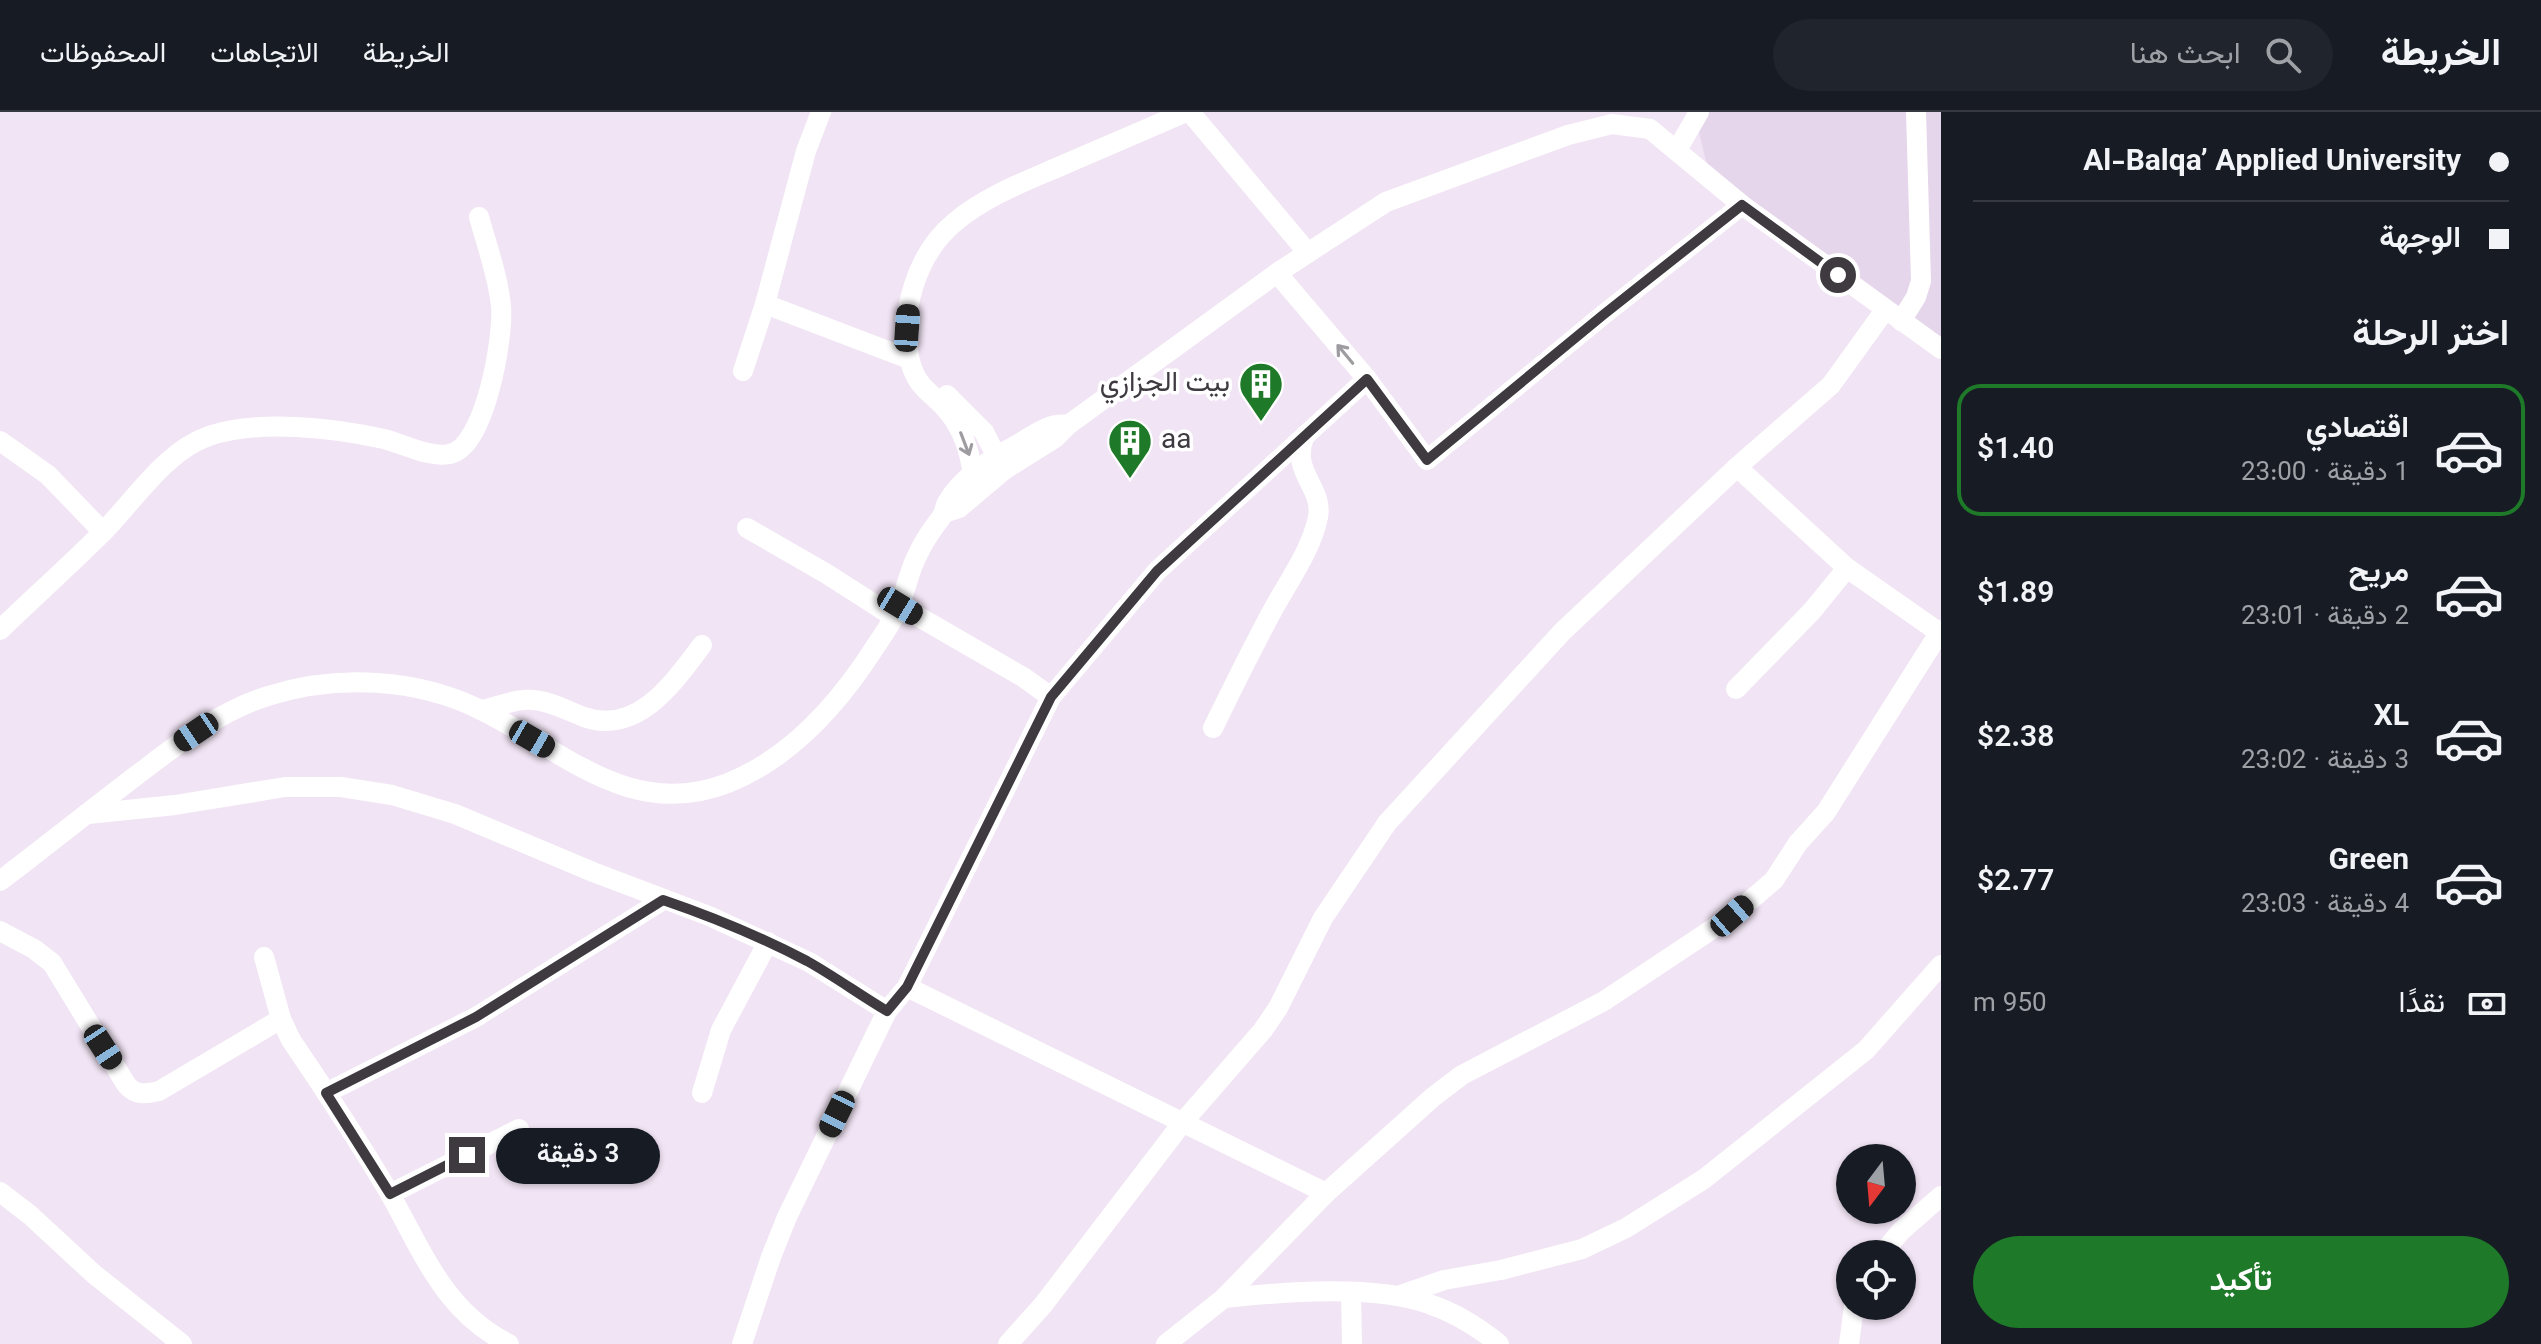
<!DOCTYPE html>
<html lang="ar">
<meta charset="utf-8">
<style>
body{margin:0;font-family:Georgia,Vazirmatn,serif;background:#20242c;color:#f1f3f6;direction:rtl;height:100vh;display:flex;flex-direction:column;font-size:30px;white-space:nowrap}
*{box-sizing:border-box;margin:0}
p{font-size:26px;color:#9ea1a6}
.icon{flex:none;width:44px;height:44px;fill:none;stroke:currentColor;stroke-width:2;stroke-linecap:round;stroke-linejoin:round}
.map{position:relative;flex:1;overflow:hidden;direction:ltr}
.drawer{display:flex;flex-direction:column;background:#171b24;width:600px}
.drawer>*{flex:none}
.guide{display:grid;align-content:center;height:176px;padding:0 32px;background:#171b24}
.needle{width:52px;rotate:196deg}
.controls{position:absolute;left:1836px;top:1032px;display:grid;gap:16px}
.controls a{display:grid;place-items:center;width:80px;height:80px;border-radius:50%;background:#171b24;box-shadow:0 2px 6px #0004;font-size:40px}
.end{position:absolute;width:36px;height:36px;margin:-18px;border:10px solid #3e3a40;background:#fff;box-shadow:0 0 0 4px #fff}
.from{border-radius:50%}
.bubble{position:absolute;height:56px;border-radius:28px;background:#171b24;box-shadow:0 2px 6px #0004;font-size:26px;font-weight:600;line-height:56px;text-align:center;direction:rtl}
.car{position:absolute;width:24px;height:48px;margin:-24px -12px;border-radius:10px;box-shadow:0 0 6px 2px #0007;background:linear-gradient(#222 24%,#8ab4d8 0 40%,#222 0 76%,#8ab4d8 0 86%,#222 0)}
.guide b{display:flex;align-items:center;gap:28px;height:76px;font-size:30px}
.guide b+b{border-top:2px solid #363941}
.guide i{width:20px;height:20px;background:#f1f3f6}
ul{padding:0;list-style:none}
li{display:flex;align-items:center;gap:24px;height:132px;margin:0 16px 12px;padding:0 16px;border:4px solid transparent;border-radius:24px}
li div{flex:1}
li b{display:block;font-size:30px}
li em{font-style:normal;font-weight:600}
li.active{border-color:#1e7928}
li>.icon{width:72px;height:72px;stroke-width:1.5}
h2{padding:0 32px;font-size:36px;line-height:96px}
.pay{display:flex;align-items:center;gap:20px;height:88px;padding:0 32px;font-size:30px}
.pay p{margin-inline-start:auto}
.primary-button{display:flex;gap:16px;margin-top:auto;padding:16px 32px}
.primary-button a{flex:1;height:92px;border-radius:48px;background:#1e7928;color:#fff;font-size:32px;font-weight:600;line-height:92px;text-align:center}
header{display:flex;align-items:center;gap:48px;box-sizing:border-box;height:112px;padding:0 40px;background:#171b24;border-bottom:2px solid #363941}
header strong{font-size:38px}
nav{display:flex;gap:44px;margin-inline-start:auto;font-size:28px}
.search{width:560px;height:72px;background:#20242c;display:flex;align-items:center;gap:20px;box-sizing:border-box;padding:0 28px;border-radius:44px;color:#9ea1a6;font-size:30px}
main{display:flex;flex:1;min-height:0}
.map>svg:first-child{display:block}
.built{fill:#e6d6eb}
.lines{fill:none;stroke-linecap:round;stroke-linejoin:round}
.minor{stroke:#fff;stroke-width:20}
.oneway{stroke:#9e9ca0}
.route{stroke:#3e3a40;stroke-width:10}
.labels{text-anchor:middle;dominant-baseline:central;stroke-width:7;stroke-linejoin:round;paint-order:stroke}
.poi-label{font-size:28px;fill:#3e3a40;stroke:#fff;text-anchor:end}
</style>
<header>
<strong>الخريطة</strong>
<div class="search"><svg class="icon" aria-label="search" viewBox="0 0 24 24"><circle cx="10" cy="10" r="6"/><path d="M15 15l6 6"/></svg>ابحث هنا</div>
<nav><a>الخريطة</a><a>الاتجاهات</a><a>المحفوظات</a></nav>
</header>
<main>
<section class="drawer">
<div class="guide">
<b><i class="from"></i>Al-Balqaʼ Applied University</b>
<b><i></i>الوجهة</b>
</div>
<h2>اختر الرحلة</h2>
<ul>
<li class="active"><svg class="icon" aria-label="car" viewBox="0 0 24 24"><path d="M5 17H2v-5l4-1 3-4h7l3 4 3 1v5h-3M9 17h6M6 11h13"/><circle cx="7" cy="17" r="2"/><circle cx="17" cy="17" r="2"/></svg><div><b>اقتصادي</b><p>1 دقيقة · 23:00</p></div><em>$1.40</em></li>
<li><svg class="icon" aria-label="car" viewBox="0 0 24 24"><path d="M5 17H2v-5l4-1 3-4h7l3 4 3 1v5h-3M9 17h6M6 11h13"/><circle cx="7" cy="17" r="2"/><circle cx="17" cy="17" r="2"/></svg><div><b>مريح</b><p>2 دقيقة · 23:01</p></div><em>$1.89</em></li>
<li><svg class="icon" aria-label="car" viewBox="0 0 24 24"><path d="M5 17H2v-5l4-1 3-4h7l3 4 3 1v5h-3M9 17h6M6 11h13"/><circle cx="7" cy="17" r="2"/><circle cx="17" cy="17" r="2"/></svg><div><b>XL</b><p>3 دقيقة · 23:02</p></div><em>$2.38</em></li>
<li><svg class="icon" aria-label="car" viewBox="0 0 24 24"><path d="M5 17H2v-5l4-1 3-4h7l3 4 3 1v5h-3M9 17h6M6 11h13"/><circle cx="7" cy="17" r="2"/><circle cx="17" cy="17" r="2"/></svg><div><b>Green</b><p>4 دقيقة · 23:03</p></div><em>$2.77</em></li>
</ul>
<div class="pay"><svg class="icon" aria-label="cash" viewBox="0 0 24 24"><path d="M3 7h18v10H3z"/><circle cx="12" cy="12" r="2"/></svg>نقدًا<p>950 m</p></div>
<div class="primary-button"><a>تأكيد</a></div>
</section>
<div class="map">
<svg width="1941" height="1232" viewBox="0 0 1941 1232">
<rect width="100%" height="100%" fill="#f1e4f4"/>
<path class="built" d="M1694,0H1941V234L1708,57Z"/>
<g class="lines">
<g class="minor">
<path d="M1190,0L1308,141"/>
<path d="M1677,38L1699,0"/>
<path d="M1277,161L1367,267L1427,348L1603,203L1742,93"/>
<path d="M765,192L909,247"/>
<path d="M1901,209L1916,185L1921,169L1916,0"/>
<path d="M743,259L765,192L806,39L821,0"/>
<path d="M947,283L984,320L1002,355"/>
<path d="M0,329L48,363L103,420"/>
<path d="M1737,355L1847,456L1940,521"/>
<path d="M973,363C970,341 963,318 949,301C932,279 918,279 910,249C898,202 917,141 955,110C986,84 1026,69 1063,53C1104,35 1145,18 1186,0"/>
<path d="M944,401L959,396L1004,358L1055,326L1068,313L1277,161L1386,90L1568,23L1612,12L1650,17L1742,93L1941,237"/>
<path d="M747,416L827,462L894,505"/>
<path d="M900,494L1023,565L1051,585"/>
<path d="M0,518C34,485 69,454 102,421C134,389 165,339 209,324C259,307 334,316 384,327C404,332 429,346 449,342C485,337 504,224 501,194C498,164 487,134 479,105"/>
<path d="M1736,577L1812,499L1847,456"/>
<path d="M482,598C495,595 510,589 524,588C544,586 566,598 584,605C638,624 674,570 702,533"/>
<path d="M1213,616C1233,575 1253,534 1275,494C1290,467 1312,436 1318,405C1324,375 1289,360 1305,323"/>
<path d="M88,702L175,693L285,675H341L392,683L455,702L593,760L709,804L809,850L887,899"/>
<path d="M0,769C46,734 91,698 137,663C178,632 219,599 268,584C337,562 418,566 483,599C564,639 631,709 728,671C793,645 841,589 877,532C885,520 896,505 900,491C905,479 908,466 913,453C918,441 924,429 932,418C935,413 941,407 943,402C945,398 945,393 948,389C962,365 995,344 1020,331C1035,322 1050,310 1068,313"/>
<path d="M0,819L34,837L52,851L126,972C135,984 146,982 159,979L281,907"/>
<path d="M264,845L281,907L291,928C325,978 359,1030 390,1082C424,1142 444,1199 509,1232"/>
<path d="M907,875L1326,1081"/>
<path d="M326,981L476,905L663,788"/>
<path d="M702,981L721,918L768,830"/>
<path d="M0,1080L30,1103L95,1163L182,1232"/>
<path d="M390,1082L519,1017"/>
<path d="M1882,1142L1901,1119L1941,1084"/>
<path d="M1351,1181L1352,1232"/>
<path d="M1398,1184L1444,1168L1501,1158L1582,1137L1626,1116L1704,1067L1866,938L1941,853"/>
<path d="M1224,1186C1284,1180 1373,1172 1429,1192C1456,1201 1478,1215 1499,1232"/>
<path d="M742,1232L771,1145L787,1105L887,899L907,875L1051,585L1157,459L1367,267"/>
<path d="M1008,1232L1043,1193L1183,1010L1263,918L1278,896L1323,806L1387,711L1562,520L1737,355L1831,273L1885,198"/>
<path d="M1166,1232L1224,1186L1326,1081L1433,985L1462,963L1604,889L1732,804L1774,768L1798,731L1826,700L1941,518"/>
<path d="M1849,1232L1854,1194"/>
</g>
</g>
<defs><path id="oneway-shaft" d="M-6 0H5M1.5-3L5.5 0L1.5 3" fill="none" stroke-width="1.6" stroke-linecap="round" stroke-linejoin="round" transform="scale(2)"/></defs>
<g class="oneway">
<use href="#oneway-shaft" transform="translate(1345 242) rotate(-130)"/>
<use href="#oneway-shaft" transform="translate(965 332) rotate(69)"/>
</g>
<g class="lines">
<path class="route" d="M467,1043L390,1082L326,981L476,905L663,788C713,805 761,825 807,849C834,864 860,883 887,899L907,875L1051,585L1157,459L1367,267L1427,348L1603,203L1742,93L1838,163"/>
</g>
<defs>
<g id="building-pin" transform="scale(2.3)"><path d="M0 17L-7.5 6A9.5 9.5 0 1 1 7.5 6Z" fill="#1e7928" stroke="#fff"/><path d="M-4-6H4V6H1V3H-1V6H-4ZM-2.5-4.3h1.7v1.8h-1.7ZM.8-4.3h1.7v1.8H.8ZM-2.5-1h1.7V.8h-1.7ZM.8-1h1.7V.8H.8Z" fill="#fff"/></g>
</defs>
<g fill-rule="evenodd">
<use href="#building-pin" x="1261" y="272"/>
<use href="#building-pin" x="1130" y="329"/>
</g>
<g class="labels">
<g class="poi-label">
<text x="1230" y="272">بيت الجزازي</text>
<text x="1161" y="329" text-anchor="start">aa</text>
</g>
</g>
</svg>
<div class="controls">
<a><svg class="needle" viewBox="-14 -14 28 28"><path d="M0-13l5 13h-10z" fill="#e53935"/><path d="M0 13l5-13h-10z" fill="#9ea1a6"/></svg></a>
<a><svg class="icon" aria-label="locate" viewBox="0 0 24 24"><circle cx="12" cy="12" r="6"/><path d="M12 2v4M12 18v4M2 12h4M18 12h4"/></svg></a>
</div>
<i class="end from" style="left:1838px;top:163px"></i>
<i class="end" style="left:467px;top:1043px"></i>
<div class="bubble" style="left:496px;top:1016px;width:164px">3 دقيقة</div>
<i class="car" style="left:907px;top:216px;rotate:4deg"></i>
<i class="car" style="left:900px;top:494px;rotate:121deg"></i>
<i class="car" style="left:196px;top:620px;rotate:236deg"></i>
<i class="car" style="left:532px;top:627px;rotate:120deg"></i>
<i class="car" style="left:1732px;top:804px;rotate:49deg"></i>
<i class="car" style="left:103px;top:935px;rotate:147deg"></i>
<i class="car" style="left:837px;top:1002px;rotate:206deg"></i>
</div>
</main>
